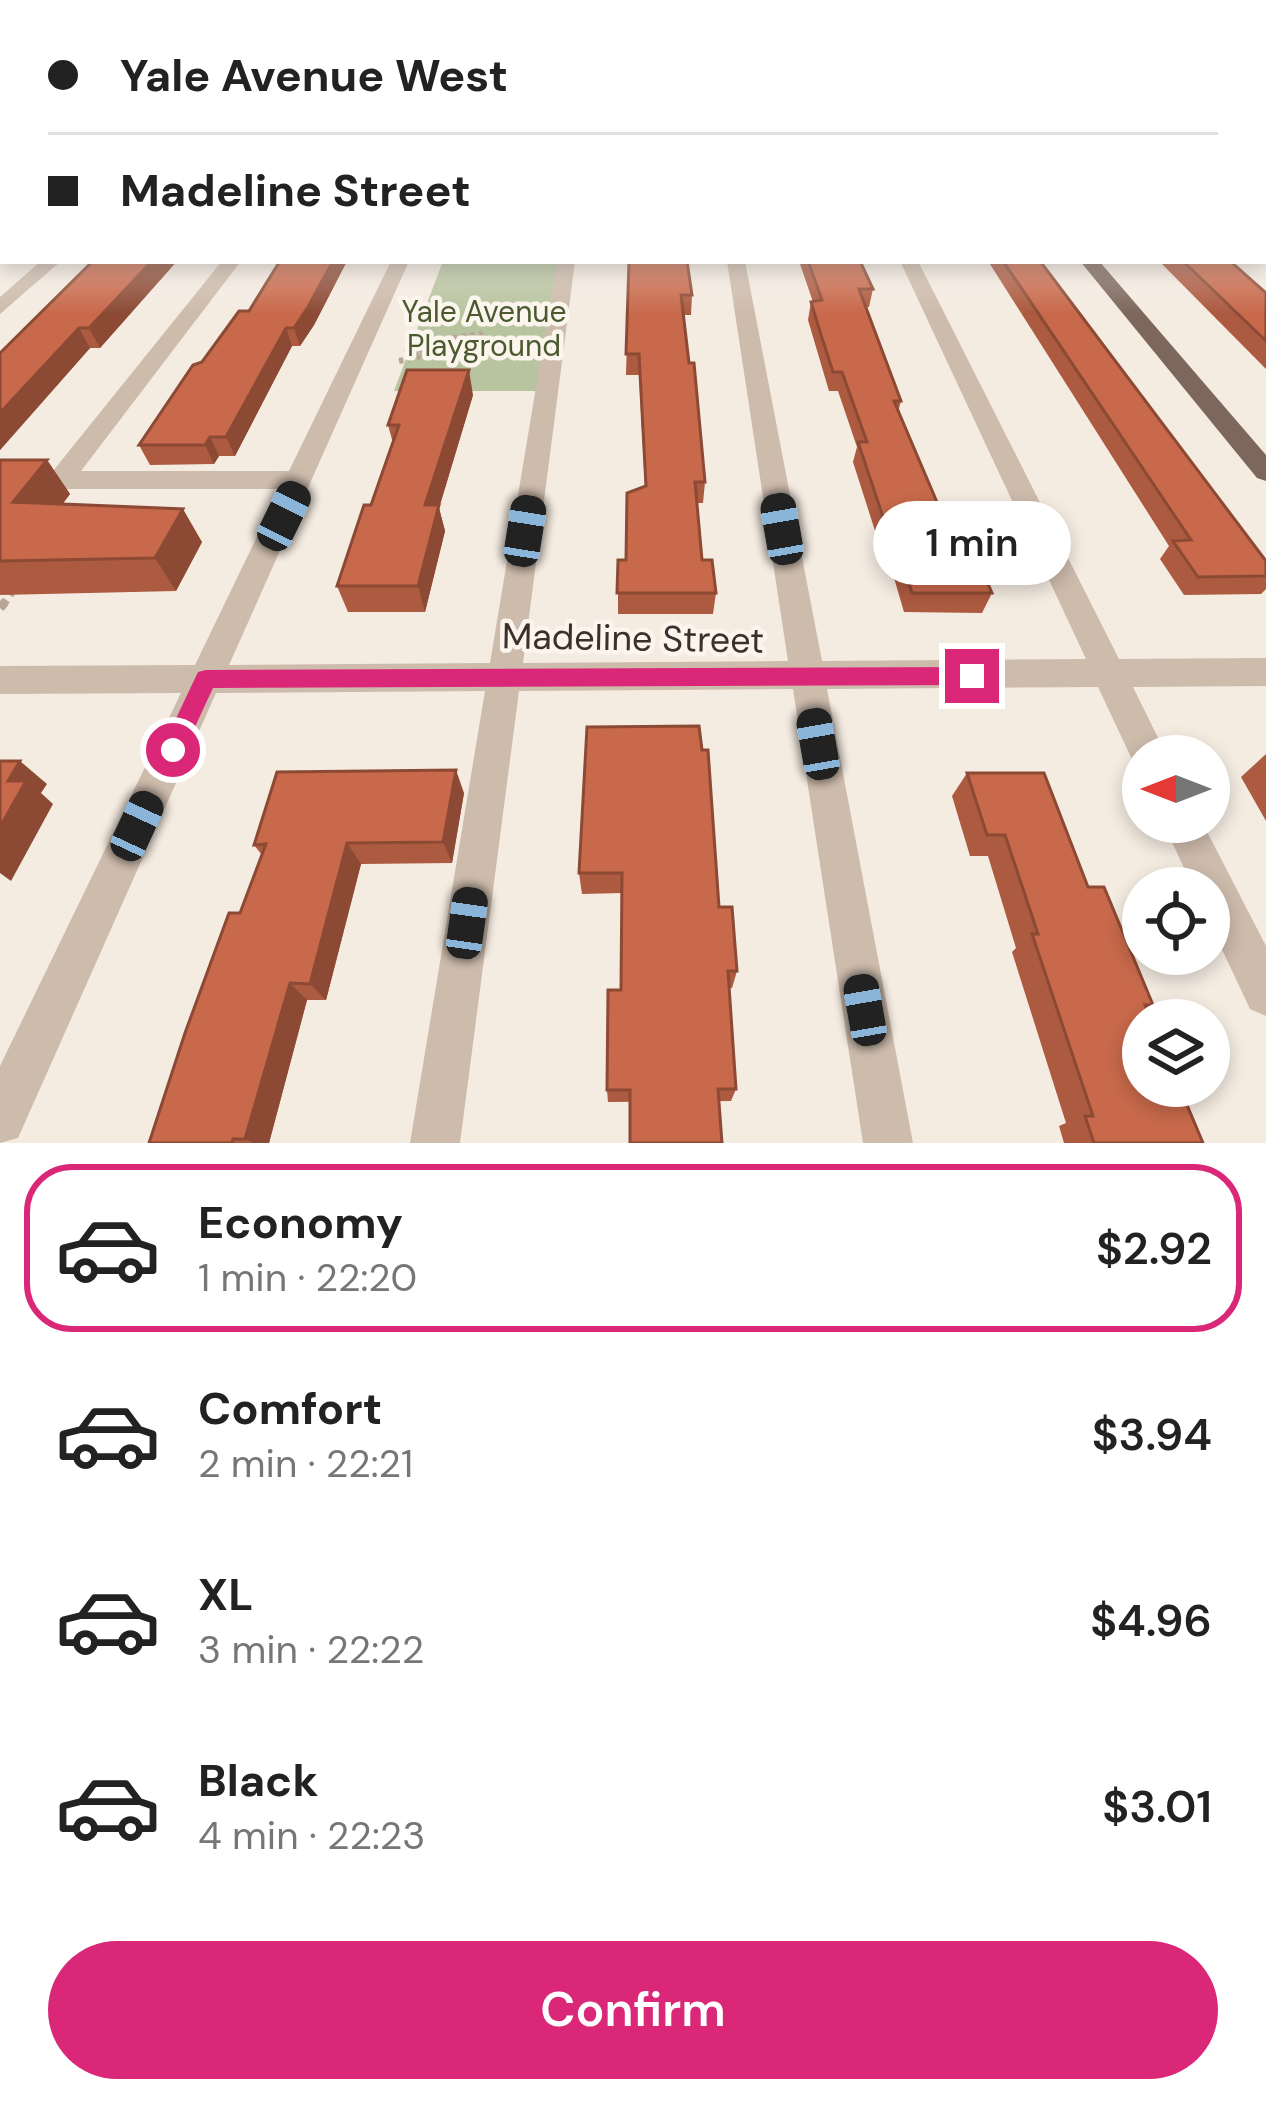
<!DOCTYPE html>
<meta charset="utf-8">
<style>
body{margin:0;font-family:"DM Sans",sans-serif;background:#f6f6f6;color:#222;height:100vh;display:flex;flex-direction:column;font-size:45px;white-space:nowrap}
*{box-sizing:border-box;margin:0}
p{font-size:39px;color:#767676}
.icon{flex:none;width:66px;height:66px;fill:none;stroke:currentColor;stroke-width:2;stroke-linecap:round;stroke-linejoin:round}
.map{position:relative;height:1143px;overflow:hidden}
.sheet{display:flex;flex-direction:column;background:#fff;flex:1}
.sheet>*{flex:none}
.hud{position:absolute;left:0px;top:0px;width:1266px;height:264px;box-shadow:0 6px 18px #0003;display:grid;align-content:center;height:264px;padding:0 48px;background:#fff}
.needle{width:78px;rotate:270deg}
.tools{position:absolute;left:1122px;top:735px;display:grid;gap:24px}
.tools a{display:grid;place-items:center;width:108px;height:108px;border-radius:50%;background:#fff;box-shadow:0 6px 18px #0003;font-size:60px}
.end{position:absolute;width:54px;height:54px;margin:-27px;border:15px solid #db2777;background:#fff;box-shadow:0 0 0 6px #fff}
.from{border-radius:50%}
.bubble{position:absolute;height:84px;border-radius:42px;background:#fff;box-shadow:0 6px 18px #0003;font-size:39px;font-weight:600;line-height:84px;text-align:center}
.car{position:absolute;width:36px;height:72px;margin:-36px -18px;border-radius:15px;box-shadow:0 0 9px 3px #0007;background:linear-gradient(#222 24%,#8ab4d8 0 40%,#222 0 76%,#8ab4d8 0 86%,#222 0)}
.hud b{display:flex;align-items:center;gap:42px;height:114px;font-size:45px}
.hud b+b{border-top:3px solid #e0e0e0}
.hud i{width:30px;height:30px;background:#222}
ul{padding:21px 0 0;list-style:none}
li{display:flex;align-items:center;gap:36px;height:168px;margin:0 24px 18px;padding:0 24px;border:6px solid transparent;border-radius:48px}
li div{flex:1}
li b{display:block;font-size:45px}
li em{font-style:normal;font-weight:600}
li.active{border-color:#db2777}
li>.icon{width:108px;height:108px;stroke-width:1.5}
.button{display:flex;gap:24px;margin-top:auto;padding:24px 48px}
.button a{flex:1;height:138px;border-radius:72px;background:#db2777;color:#fff;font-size:48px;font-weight:600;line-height:138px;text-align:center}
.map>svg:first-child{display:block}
.green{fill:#b8c4a0}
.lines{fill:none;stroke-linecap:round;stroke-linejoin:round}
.path-far2{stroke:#b9a596;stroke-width:6;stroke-dasharray:4.5 4.5;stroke-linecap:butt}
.path-far1{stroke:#b9a596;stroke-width:8;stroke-dasharray:6 6;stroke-linecap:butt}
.path{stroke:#b9a596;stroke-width:9;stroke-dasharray:8 8;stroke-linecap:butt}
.minor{fill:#cdbbac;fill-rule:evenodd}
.major{fill:#7d675c;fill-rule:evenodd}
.wall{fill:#ac5a40}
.shaded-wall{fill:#8c4a34}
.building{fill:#c8694b;stroke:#8c4a34;stroke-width:3}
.route{fill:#db2777}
.labels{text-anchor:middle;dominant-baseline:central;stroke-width:9;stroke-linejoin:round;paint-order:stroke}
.far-park-label{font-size:30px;fill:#4a5a2e;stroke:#fbf5ee}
.street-label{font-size:36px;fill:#3b302b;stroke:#fbf5ee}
</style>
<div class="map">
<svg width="1266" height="1143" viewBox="0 0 1266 1143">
<rect width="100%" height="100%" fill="#f4ebe1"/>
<path class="green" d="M443,261H559L537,391H394Z"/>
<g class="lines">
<g class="path-far2">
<path d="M419,350L439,340L480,334L484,339L465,343L458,339"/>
<path d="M399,361L418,357L420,352L405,348"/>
</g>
<path class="path-far1" d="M3,605L13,590"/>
<path class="path" d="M0,608L5,602"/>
<g class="minor">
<path d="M3,169V180L0,181V170Z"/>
<path d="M1263,247L1266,248V261L1263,260Z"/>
<path d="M41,261H61L0,314V297Z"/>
<path d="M222,261H241L81,471H289L391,261H409L229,665L490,663L557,261H575L523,663L788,661L727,261H745L822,661L1086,659L900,261H918L1119,659L1266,658V686L1133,687L1167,756H1143V770L1136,768L1098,687L827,689L913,1143H863L793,689L519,691L460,1143H410L485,691L216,693L18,1138L0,1143V1066L181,693L0,694V666L195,665L280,489H0V471H53Z"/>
<path d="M1163,822H1202L1266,946V1016L1250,1009L1209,922V888H1193Z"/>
</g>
<path class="major" d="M1080,261H1099L1266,455V481L1257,478Z"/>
</g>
<g class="wall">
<path d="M93,261H177L100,348H90L0,450V353Z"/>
<path d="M280,261H347L314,325L300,346H292L235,456H219L214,464L150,465L139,445L202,362L249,311Z"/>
<path d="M629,261L692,295L691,315H683L705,482L703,503H697L702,560L716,593L713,614H618V560H626L645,487L639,375H626Z"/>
<path d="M799,261H860L873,289L869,307H865L901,401L898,412L959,554L992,593L982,613L904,612L882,537H877L853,462L857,447L838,391H829L808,320L811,302H813Z"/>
<path d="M988,261H1040L1266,561V589L1261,594L1184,595L1160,559L1169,546Z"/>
<path d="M1159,261H1230L1266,293V369Z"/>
<path d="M473,395L439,508L445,531L425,612H348L337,586L371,505L393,443L388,425Z"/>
<path d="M0,460H47L70,494L62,504L202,542L176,591L0,595Z"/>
<path d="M587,727L719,907L737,971L732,988H729L736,1089L731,1101L608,1102L607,1090L621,990L622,893L582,894L579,873Z"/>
<path d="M1266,754V821L1241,777Z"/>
<path d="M967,773L1088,887L1153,1005L1146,1008L1203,1143H1064L1059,1126L1066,1123L1012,952L1016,948L988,856H970L952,796Z"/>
<path d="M464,793L452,863L361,864L326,1000H307L269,1143H149L262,855L254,845Z"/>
</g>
<g class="shaded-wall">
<path d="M3,227V251L0,254V230Z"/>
<path d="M152,261H177L100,348L89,328Z"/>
<path d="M333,261H347L314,325L300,346L294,328Z"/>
<path d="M79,328L90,348L0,450V413Z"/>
<path d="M286,328L292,346L235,456L226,437Z"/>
<path d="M469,370L473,395L439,508L445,531L425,612L418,586L425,505Z"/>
<path d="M210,437L219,456L214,464L205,445Z"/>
<path d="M47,460L70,494L39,536L13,502Z"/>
<path d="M183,509L202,542L176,591L155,558Z"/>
<path d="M20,761L47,784L41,793L53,804L11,881L0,873V827L8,781Z"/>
<path d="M456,770L464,793L452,863L443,842Z"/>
<path d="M347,843L361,864L326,1000L310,984Z"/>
<path d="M290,983L307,1000L269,1143H253L245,1139Z"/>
</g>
<g class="building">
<path d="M0,204H3V227L0,230Z"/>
<path d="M93,261H152L89,328H79L0,413V353Z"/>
<path d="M280,261H333L308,307L294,328H286L226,437H210L205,445H139L193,365L202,362L239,311H249Z"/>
<path d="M629,261H687L692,295H681L689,363H694L705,482H695L702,560H712L716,593H617L618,560H626L627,493L646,486L639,354H626Z"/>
<path d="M808,261H860L873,289H859L901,401H894L959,554H975L992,593H912L889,517H883L858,442H867L842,372H833L822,338L811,302L822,300Z"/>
<path d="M1003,261H1040L1266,561V576L1198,577L1173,541L1191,540Z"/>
<path d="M1183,261H1230L1266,293V341Z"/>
<path d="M407,370H469L425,505H439L418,586H337L364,505H371L399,425H388Z"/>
<path d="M0,460H47L13,502L183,509L155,558L0,561Z"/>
<path d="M699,726L702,750H708L719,907H732L737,971H728L736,1089H718L722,1143H630V1090H607L608,990H621L622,873H579L587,727Z"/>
<path d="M0,761H20L8,781H26L0,827Z"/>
<path d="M456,770L443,842L347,843L310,984L290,983L245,1139H233L232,1143H149L185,1033L229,913H240L266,844L254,845L277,772Z"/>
<path d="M967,773H1044L1088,887H1104L1153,1005H1145L1151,1020H1143V1086H1179L1203,1143H1094L1085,1116H1093L1032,934H1038L1005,835H987Z"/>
</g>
<linearGradient id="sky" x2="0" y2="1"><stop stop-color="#7eb2d2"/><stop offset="0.49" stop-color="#faf6f2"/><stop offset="1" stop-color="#faf6f2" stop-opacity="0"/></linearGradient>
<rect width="1266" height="314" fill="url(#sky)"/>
<path class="route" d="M972,667L983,676L972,685L213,688L181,757L173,760L161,750L198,672L206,670Z"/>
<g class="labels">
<g class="far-park-label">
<text x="484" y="311">Yale Avenue<tspan x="484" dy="34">Playground</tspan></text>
</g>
<g class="street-label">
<text transform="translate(633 638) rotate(1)">Madeline Street</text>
</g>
</g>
</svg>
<div class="tools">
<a><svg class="needle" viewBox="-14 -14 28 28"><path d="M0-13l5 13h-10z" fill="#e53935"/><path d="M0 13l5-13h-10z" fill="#767676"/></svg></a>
<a><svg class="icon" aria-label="locate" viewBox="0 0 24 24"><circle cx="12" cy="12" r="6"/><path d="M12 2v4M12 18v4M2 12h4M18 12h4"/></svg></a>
<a><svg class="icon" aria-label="layers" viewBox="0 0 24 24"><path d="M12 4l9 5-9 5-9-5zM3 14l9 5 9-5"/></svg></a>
</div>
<i class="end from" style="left:173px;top:750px"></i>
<i class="end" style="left:972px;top:676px"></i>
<div class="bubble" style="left:873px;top:501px;width:198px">1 min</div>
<i class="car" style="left:284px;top:516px;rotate:26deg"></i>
<i class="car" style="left:782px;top:529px;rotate:350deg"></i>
<i class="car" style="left:525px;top:531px;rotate:9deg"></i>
<i class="car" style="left:818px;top:744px;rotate:350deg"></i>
<i class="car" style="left:137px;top:826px;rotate:25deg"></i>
<i class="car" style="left:467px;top:923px;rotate:8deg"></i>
<i class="car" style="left:865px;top:1010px;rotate:350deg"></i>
<div class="hud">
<b><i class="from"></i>Yale Avenue West</b>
<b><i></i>Madeline Street</b>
</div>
</div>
<section class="sheet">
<ul>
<li class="active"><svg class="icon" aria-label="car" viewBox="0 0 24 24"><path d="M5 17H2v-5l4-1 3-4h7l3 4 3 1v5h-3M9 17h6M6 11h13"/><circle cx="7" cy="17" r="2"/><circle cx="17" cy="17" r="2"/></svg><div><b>Economy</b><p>1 min · 22:20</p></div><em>$2.92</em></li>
<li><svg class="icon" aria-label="car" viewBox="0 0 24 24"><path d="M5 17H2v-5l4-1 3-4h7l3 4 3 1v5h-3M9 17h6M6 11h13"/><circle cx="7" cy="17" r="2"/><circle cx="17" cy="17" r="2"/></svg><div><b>Comfort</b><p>2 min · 22:21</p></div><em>$3.94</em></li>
<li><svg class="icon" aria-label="car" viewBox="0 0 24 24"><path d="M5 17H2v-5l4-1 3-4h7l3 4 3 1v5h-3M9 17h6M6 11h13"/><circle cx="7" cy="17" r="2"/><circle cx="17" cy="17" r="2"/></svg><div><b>XL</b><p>3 min · 22:22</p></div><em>$4.96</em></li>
<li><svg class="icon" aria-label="car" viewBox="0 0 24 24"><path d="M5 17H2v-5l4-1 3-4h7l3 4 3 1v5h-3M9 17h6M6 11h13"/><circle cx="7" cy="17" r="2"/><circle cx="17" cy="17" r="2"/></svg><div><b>Black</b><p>4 min · 22:23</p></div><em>$3.01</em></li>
</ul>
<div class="button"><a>Confirm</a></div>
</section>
